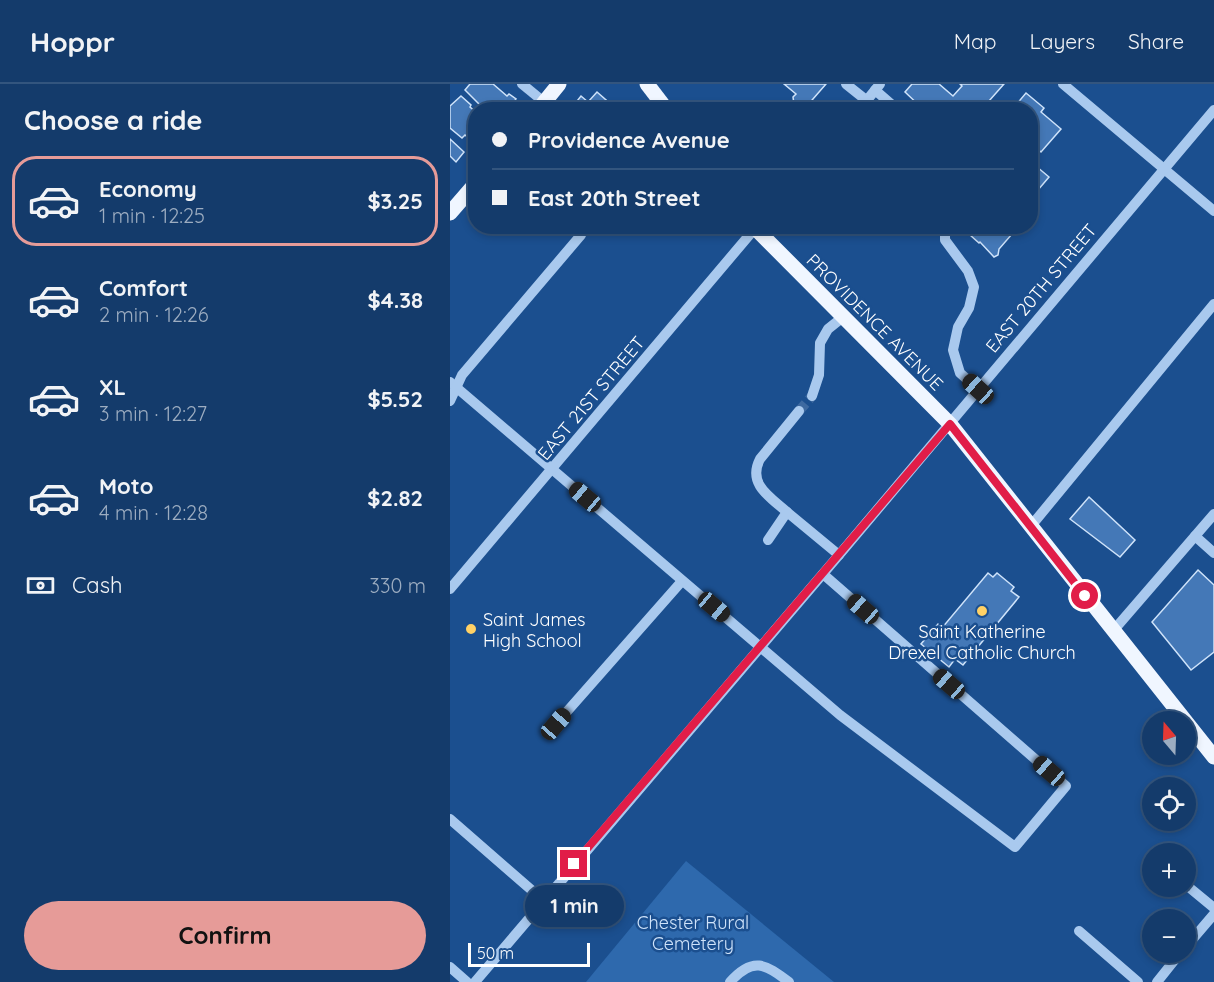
<!DOCTYPE html>
<meta charset="utf-8">
<style>
body{margin:0;font-family:Quicksand,sans-serif;background:#1d4271;color:#f1f3f6;height:100vh;display:flex;flex-direction:column;font-size:22px;white-space:nowrap}
*{box-sizing:border-box;margin:0}
p{font-size:20px;color:#9dadc1}
.icon{flex:none;width:33px;height:33px;fill:none;stroke:currentColor;stroke-width:2;stroke-linecap:round;stroke-linejoin:round}
.map{position:relative;flex:1;overflow:hidden}
.panel{display:flex;flex-direction:column;background:#143b6b;width:450px}
.panel>*{flex:none}
.top-card{position:absolute;left:18px;top:18px;width:570px;height:132px;border-radius:24px;box-shadow:0 3px 9px #0003,0 0 0 2px #33557e;display:grid;align-content:center;height:132px;padding:0 24px;background:#143b6b}
.needle{width:39px;rotate:341deg}
.fabs{position:absolute;left:692px;top:627px;display:grid;gap:12px}
.fabs a{display:grid;place-items:center;width:54px;height:54px;border-radius:50%;background:#143b6b;box-shadow:0 3px 9px #0003,0 0 0 2px #33557e;font-size:30px}
.scale{position:absolute;left:18px;bottom:15px;width:122px;box-sizing:border-box;padding-left:6px;border:3px solid #fff;border-top:0;font-size:16px;line-height:21px;white-space:nowrap;color:#fff;-webkit-text-stroke:4px #1b4f8f;paint-order:stroke}
.end{position:absolute;width:27px;height:27px;margin:-14px;border:8px solid #e11d48;background:#fff;box-shadow:0 0 0 3px #fff}
.from{border-radius:50%}
.bubble{position:absolute;height:42px;border-radius:21px;background:#143b6b;box-shadow:0 3px 9px #0003,0 0 0 2px #33557e;font-size:20px;font-weight:800;line-height:42px;text-align:center}
.car{position:absolute;width:18px;height:36px;margin:-18px -9px;border-radius:8px;box-shadow:0 0 4px 2px #0007;background:linear-gradient(#222 24%,#8ab4d8 0 40%,#222 0 76%,#8ab4d8 0 86%,#222 0)}
.top-card b{display:flex;align-items:center;gap:21px;height:57px;font-size:22px}
.top-card b+b{border-top:2px solid #33557e}
.top-card i{width:15px;height:15px;background:#f1f3f6}
ul{padding:0;list-style:none}
li{display:flex;align-items:center;gap:18px;height:90px;margin:0 12px 9px;padding:0 12px;border:3px solid transparent;border-radius:24px}
li div{flex:1}
li b{display:block;font-size:22px}
li em{font-style:normal;font-weight:800}
li.current{border-color:#e69b98}
li>.icon{width:54px;height:54px;stroke-width:1.5}
h2{padding:0 24px;font-size:27px;line-height:72px}
.pay{display:flex;align-items:center;gap:15px;height:66px;padding:0 24px;font-size:22px}
.pay p{margin-inline-start:auto}
.primary-button{display:flex;gap:12px;margin-top:auto;padding:12px 24px}
.primary-button a{flex:1;height:69px;border-radius:36px;background:#e69b98;color:#111;font-size:24px;font-weight:800;line-height:69px;text-align:center}
header{display:flex;align-items:center;gap:36px;box-sizing:border-box;height:84px;padding:0 30px;background:#143b6b;border-bottom:2px solid #33557e}
header strong{font-size:28px}
nav{display:flex;gap:33px;margin-inline-start:auto;font-size:21px}
main{display:flex;flex:1;min-height:0}
.map>svg:first-child{display:block}
.green{fill:#2e69ad}
.building{fill:#4478b7;stroke:#cfe3fa;stroke-width:1.5}
.lines{fill:none;stroke-linecap:round;stroke-linejoin:round}
.minor-tunnel{stroke:#3d69a0;stroke-width:10;stroke-dasharray:10 5;stroke-linecap:butt}
.minor{stroke:#a9c9ee;stroke-width:10}
.major{stroke:#f0f6ff;stroke-width:15}
.route{stroke:#e11d48;stroke-width:8}
.poi-dot{fill:#ffd166;stroke:#1b4f8f;stroke-width:2}
.labels{text-anchor:middle;dominant-baseline:central;stroke-width:5;stroke-linejoin:round;paint-order:stroke}
.street-label{font-size:18px;fill:#fff;stroke:#1b4f8f}
.poi-label{font-size:18px;fill:#fff;stroke:#1b4f8f;text-anchor:start}
.park-label{font-size:18px;fill:#cfe3fa;stroke:#1b4f8f}
</style>
<header>
<strong>Hoppr</strong>
<nav><a>Map</a><a>Layers</a><a>Share</a></nav>
</header>
<main>
<section class="panel">
<h2>Choose a ride</h2>
<ul>
<li class="current"><svg class="icon" aria-label="car" viewBox="0 0 24 24"><path d="M5 17H2v-5l4-1 3-4h7l3 4 3 1v5h-3M9 17h6M6 11h13"/><circle cx="7" cy="17" r="2"/><circle cx="17" cy="17" r="2"/></svg><div><b>Economy</b><p>1 min · 12:25</p></div><em>$3.25</em></li>
<li><svg class="icon" aria-label="car" viewBox="0 0 24 24"><path d="M5 17H2v-5l4-1 3-4h7l3 4 3 1v5h-3M9 17h6M6 11h13"/><circle cx="7" cy="17" r="2"/><circle cx="17" cy="17" r="2"/></svg><div><b>Comfort</b><p>2 min · 12:26</p></div><em>$4.38</em></li>
<li><svg class="icon" aria-label="car" viewBox="0 0 24 24"><path d="M5 17H2v-5l4-1 3-4h7l3 4 3 1v5h-3M9 17h6M6 11h13"/><circle cx="7" cy="17" r="2"/><circle cx="17" cy="17" r="2"/></svg><div><b>XL</b><p>3 min · 12:27</p></div><em>$5.52</em></li>
<li><svg class="icon" aria-label="car" viewBox="0 0 24 24"><path d="M5 17H2v-5l4-1 3-4h7l3 4 3 1v5h-3M9 17h6M6 11h13"/><circle cx="7" cy="17" r="2"/><circle cx="17" cy="17" r="2"/></svg><div><b>Moto</b><p>4 min · 12:28</p></div><em>$2.82</em></li>
</ul>
<div class="pay"><svg class="icon" aria-label="cash" viewBox="0 0 24 24"><path d="M3 7h18v10H3z"/><circle cx="12" cy="12" r="2"/></svg>Cash<p>330 m</p></div>
<div class="primary-button"><a>Confirm</a></div>
</section>
<div class="map">
<svg width="764" height="898" viewBox="0 0 764 898">
<rect width="100%" height="100%" fill="#1b4f8f"/>
<path class="green" d="M236,777L384,898H136Z"/>
<g class="building">
<path d="M20,0H43L57,12L59,10L66,15L57,26H35L15,6Z"/>
<path d="M334,0H376L356,23L349,24L344,20L343,13L346,10Z"/>
<path d="M462,0H489L503,12L512,2L510,0H554L531,26H474L455,8Z"/>
<path d="M147,8L164,23L162,26H120L131,12L138,18Z"/>
<path d="M576,9L594,24L591,28L611,45L591,68L584,62L580,66V26H568L565,22Z"/>
<path d="M11,12L21,21L20,23L26,28V61L15,51L12,54L0,44V22Z"/>
<path d="M0,55L14,68L6,78L0,72Z"/>
<path d="M580,77L599,93L588,106L584,102L580,106Z"/>
<path d="M523,142H569L549,165L548,171L544,173L530,158L529,159L519,150Z"/>
<path d="M639,413L685,456L670,473L620,435Z"/>
<path d="M748,486L764,501V568L741,586L702,538Z"/>
<path d="M538,489L543,493L547,489L564,503L561,507L569,513L513,581L505,575L499,583L471,560L488,540L492,544Z"/>
</g>
<g class="lines">
<path class="minor-tunnel" d="M349,327L362,312"/>
<g class="minor">
<path d="M72,0L94,18"/>
<path d="M396,0L416,16"/>
<path d="M613,0L764,127"/>
<path d="M425,6L448,26"/>
<path d="M409,26L430,0"/>
<path d="M495,142V156L518,187L524,203L519,224L508,243L503,266L510,289L528,305"/>
<path d="M0,298L390,631L565,763L616,702L373,490"/>
<path d="M362,312L369,291L370,259L378,245L393,233"/>
<path d="M0,317L12,291L131,151"/>
<path d="M337,428C320,413 297,400 310,375L349,327"/>
<path d="M581,442L764,220"/>
<path d="M745,452L764,469"/>
<path d="M318,456L337,428L389,471"/>
<path d="M0,505L307,142"/>
<path d="M663,547L764,430"/>
<path d="M106,640L232,497"/>
<path d="M0,735L93,816"/>
<path d="M735,800L764,824"/>
<path d="M629,847L688,898"/>
<path d="M735,864L764,830"/>
<path d="M0,883L17,898"/>
<path d="M25,898L389,471L764,26"/>
<path d="M280,898C303,872 315,880 339,898"/>
<path d="M707,898L731,868"/>
</g>
<g class="major">
<path d="M197,0L217,26"/>
<path d="M88,26L109,0"/>
<path d="M0,129L26,99"/>
<path d="M303,142L500,340L764,673"/>
</g>
</g>
<g class="lines">
<path class="route" d="M124,780L500,340L635,512"/>
</g>
<g class="poi-dot">
<circle cx="532" cy="527" r="6"/>
<circle cx="21" cy="545" r="6"/>
</g>
<g class="labels">
<g class="street-label">
<text transform="translate(591 204) rotate(-50)">EAST 20TH STREET</text>
<text transform="translate(425 238) rotate(45)">PROVIDENCE AVENUE</text>
<text transform="translate(141 314) rotate(-50)">EAST 21ST STREET</text>
</g>
<g class="poi-label">
<text x="33" y="535">Saint James<tspan x="33" dy="21">High School</tspan></text>
<text x="532" y="547" text-anchor="middle">Saint Katherine<tspan x="532" dy="21">Drexel Catholic Church</tspan></text>
</g>
<g class="park-label">
<text x="243" y="838">Chester Rural<tspan x="243" dy="21">Cemetery</tspan></text>
</g>
</g>
</svg>
<div class="fabs">
<a><svg class="needle" viewBox="-14 -14 28 28"><path d="M0-13l5 13h-10z" fill="#e53935"/><path d="M0 13l5-13h-10z" fill="#9dadc1"/></svg></a>
<a><svg class="icon" aria-label="locate" viewBox="0 0 24 24"><circle cx="12" cy="12" r="6"/><path d="M12 2v4M12 18v4M2 12h4M18 12h4"/></svg></a>
<a>+</a>
<a>−</a>
</div>
<div class="scale">50 m</div>
<i class="end from" style="left:635px;top:512px"></i>
<i class="end" style="left:124px;top:780px"></i>
<div class="bubble" style="left:75px;top:801px;width:99px">1 min</div>
<i class="car" style="left:528px;top:305px;rotate:312deg"></i>
<i class="car" style="left:135px;top:413px;rotate:310deg"></i>
<i class="car" style="left:264px;top:523px;rotate:130deg"></i>
<i class="car" style="left:413px;top:525px;rotate:311deg"></i>
<i class="car" style="left:499px;top:600px;rotate:311deg"></i>
<i class="car" style="left:106px;top:640px;rotate:41deg"></i>
<i class="car" style="left:599px;top:687px;rotate:311deg"></i>
<div class="top-card">
<b><i class="from"></i>Providence Avenue</b>
<b><i></i>East 20th Street</b>
</div>
</div>
</main>
